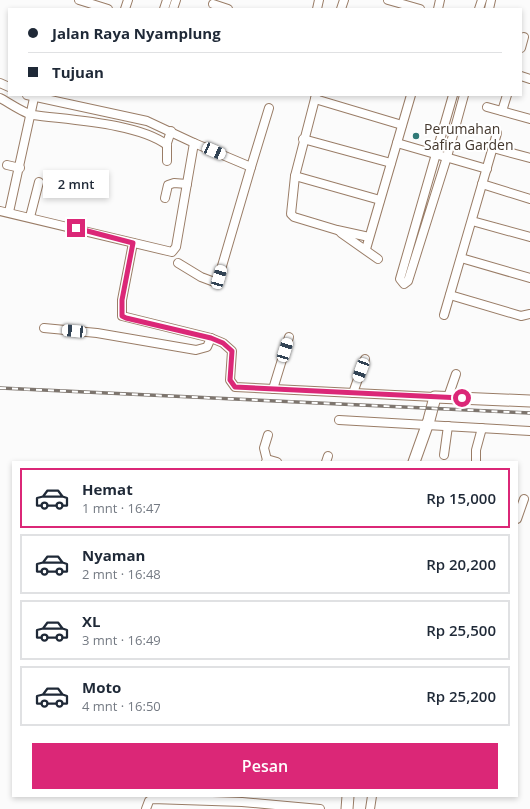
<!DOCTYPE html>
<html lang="id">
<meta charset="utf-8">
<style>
body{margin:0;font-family:"Open Sans",sans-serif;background:#f2f2f3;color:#1f2937;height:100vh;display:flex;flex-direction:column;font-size:15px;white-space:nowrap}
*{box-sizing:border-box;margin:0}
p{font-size:13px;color:#747a83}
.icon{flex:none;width:22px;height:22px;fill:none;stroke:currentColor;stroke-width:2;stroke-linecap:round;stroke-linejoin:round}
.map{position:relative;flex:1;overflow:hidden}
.drawer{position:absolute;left:12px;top:461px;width:506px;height:336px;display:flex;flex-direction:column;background:#fff;border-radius:0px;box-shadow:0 2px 6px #0003}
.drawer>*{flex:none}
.hud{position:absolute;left:8px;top:8px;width:514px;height:88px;border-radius:0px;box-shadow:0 2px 6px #0003;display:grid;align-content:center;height:88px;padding:0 20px;background:#fff}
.end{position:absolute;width:18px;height:18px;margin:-9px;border:5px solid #db2777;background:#fff;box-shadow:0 0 0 2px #fff}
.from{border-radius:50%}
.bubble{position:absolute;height:28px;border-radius:0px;background:#fff;box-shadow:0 2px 6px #0003;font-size:13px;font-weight:600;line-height:28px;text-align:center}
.car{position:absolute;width:12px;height:24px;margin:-12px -6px;border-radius:5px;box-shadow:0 0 3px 1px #0007;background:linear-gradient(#fff 24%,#345 0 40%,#fff 0 76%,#345 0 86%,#fff 0)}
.hud b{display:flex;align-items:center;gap:14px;height:38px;font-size:15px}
.hud b+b{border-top:1px solid #e0e1e3}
.hud i{width:10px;height:10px;background:#1f2937}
ul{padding:7px 0 0;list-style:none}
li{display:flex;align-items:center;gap:12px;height:60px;margin:0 8px 6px;padding:0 12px;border:2px solid #e0e1e3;border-radius:0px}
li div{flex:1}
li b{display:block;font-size:15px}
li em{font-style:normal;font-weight:600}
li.on{border-color:#db2777}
li>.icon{width:36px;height:36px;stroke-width:1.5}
.button{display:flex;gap:8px;margin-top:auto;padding:8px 20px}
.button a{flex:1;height:46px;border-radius:0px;background:#db2777;color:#fff;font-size:16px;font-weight:600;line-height:46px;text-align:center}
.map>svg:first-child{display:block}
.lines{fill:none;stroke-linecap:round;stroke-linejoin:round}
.street-casing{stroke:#9a7d67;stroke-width:10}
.secondary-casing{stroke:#9a7d67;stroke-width:13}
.street{stroke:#fff;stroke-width:8}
.secondary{stroke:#fff;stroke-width:11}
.rail-casing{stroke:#7d756e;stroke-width:3.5}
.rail{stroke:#fff;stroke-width:2;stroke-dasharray:6;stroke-linecap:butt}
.route{stroke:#db2777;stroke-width:5}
.poi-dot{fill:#317a78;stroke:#fff;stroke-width:1.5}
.labels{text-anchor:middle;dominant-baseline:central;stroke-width:4;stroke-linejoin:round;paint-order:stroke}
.poi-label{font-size:14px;fill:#43372d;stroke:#fff;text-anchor:start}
</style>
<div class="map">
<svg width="530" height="809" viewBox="0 0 530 809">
<rect width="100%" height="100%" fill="#fbfbfb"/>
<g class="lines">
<g class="street-casing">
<g id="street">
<path d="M79,0L108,9"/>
<path d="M388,0L420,9"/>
<path d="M213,4L228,9"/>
<path d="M125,9L128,0"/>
<path d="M164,9L167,0"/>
<path d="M173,9L176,0"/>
<path d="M317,9L319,0"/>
<path d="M341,9L344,0"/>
<path d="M438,9L440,0"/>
<path d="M479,9L482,0"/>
<path d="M489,9L491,0"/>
<path d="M521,48L524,37"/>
<path d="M521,76L530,79"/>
<path d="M0,83L9,87"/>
<path d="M316,95L295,176L291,214L294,217L337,230L369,237"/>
<path d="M453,95L400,279L404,284L408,281L447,157L464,95"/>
<path d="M0,98C8,102 25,114 33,115C69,120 138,123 167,145"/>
<path d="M315,99L402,125"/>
<path d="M487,107L530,119"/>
<path d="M502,111L507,95"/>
<path d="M303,139L391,163"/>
<path d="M397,143L487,169"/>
<path d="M493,148L530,158"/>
<path d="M167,161V143L171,131"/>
<path d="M7,165L20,168"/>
<path d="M251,167L269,108"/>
<path d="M295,176L380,200"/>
<path d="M482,184L530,199"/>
<path d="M165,198L168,185L174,183L187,184"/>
<path d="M0,211L172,252L176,247L194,143L147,121L27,95"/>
<path d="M9,212L34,98"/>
<path d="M30,217L39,182"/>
<path d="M472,221L530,237"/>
<path d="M341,233L378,259"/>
<path d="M133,243L122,300V316L211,338L223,343L232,351L230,380L235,387L435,397"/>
<path d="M366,249L411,95"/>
<path d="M461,258L530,278"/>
<path d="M178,263L201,277L217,283L251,167L194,143"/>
<path d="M450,295L521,316L530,314"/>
<path d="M444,315L497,133"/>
<path d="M44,328L97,333L196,350L207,347L211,338"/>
<path d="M273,389L289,337"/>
<path d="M353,393L365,359"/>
<path d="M448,397L456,374"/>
<path d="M339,420L530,431"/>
<path d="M444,455L448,426"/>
<path d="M267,460L264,448L268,435"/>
<path d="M266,462L270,460L277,462"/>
<path d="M326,462L328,456"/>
<path d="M476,462V450L482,428"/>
<path d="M517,519L524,499"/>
<path d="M146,809L149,801L152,799L242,802L320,809"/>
<path d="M370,809L372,796"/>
</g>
</g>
<g class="secondary-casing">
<g id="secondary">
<path d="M414,462L429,420L435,397L530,401"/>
<path d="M347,809L348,796"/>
</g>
</g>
<use href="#street" class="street"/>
<use href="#secondary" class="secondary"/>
<g class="rail-casing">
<path id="rail" d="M0,388L530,413"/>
</g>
<use href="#rail" class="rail"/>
</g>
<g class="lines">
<path class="route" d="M76,228L133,243L122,300V316L126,318L211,338L223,343L232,351L230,380L235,387L462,398"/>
</g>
<circle class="poi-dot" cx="416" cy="136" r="4"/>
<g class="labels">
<g class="poi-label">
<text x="424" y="128">Perumahan<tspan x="424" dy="16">Safira Garden</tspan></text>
</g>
</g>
</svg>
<i class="end from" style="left:462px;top:398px"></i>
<i class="end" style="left:76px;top:228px"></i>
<div class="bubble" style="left:43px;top:170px;width:66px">2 mnt</div>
<i class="car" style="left:214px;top:151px;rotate:113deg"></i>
<i class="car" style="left:219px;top:277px;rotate:16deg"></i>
<i class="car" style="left:74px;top:331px;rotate:275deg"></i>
<i class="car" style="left:285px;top:350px;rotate:17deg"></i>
<i class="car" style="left:361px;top:370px;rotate:200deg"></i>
<div class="hud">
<b><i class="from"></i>Jalan Raya Nyamplung</b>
<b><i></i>Tujuan</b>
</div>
<section class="drawer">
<ul>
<li class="on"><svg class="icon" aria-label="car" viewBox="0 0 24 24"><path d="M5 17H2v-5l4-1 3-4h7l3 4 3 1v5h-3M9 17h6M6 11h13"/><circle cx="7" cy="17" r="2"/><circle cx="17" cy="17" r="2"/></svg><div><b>Hemat</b><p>1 mnt · 16:47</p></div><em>Rp 15,000</em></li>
<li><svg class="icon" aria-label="car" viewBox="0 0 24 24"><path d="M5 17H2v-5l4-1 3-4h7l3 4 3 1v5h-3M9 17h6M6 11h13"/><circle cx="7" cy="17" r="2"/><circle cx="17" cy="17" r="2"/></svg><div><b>Nyaman</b><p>2 mnt · 16:48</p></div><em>Rp 20,200</em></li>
<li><svg class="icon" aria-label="car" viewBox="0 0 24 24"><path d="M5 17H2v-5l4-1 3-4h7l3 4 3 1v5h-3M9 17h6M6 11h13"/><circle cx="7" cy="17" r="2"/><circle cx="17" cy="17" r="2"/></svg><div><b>XL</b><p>3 mnt · 16:49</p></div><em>Rp 25,500</em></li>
<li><svg class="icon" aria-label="car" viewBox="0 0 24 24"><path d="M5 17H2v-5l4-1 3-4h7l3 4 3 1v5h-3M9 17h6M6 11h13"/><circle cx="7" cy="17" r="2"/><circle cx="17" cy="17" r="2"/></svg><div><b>Moto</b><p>4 mnt · 16:50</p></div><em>Rp 25,200</em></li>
</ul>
<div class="button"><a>Pesan</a></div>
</section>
</div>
